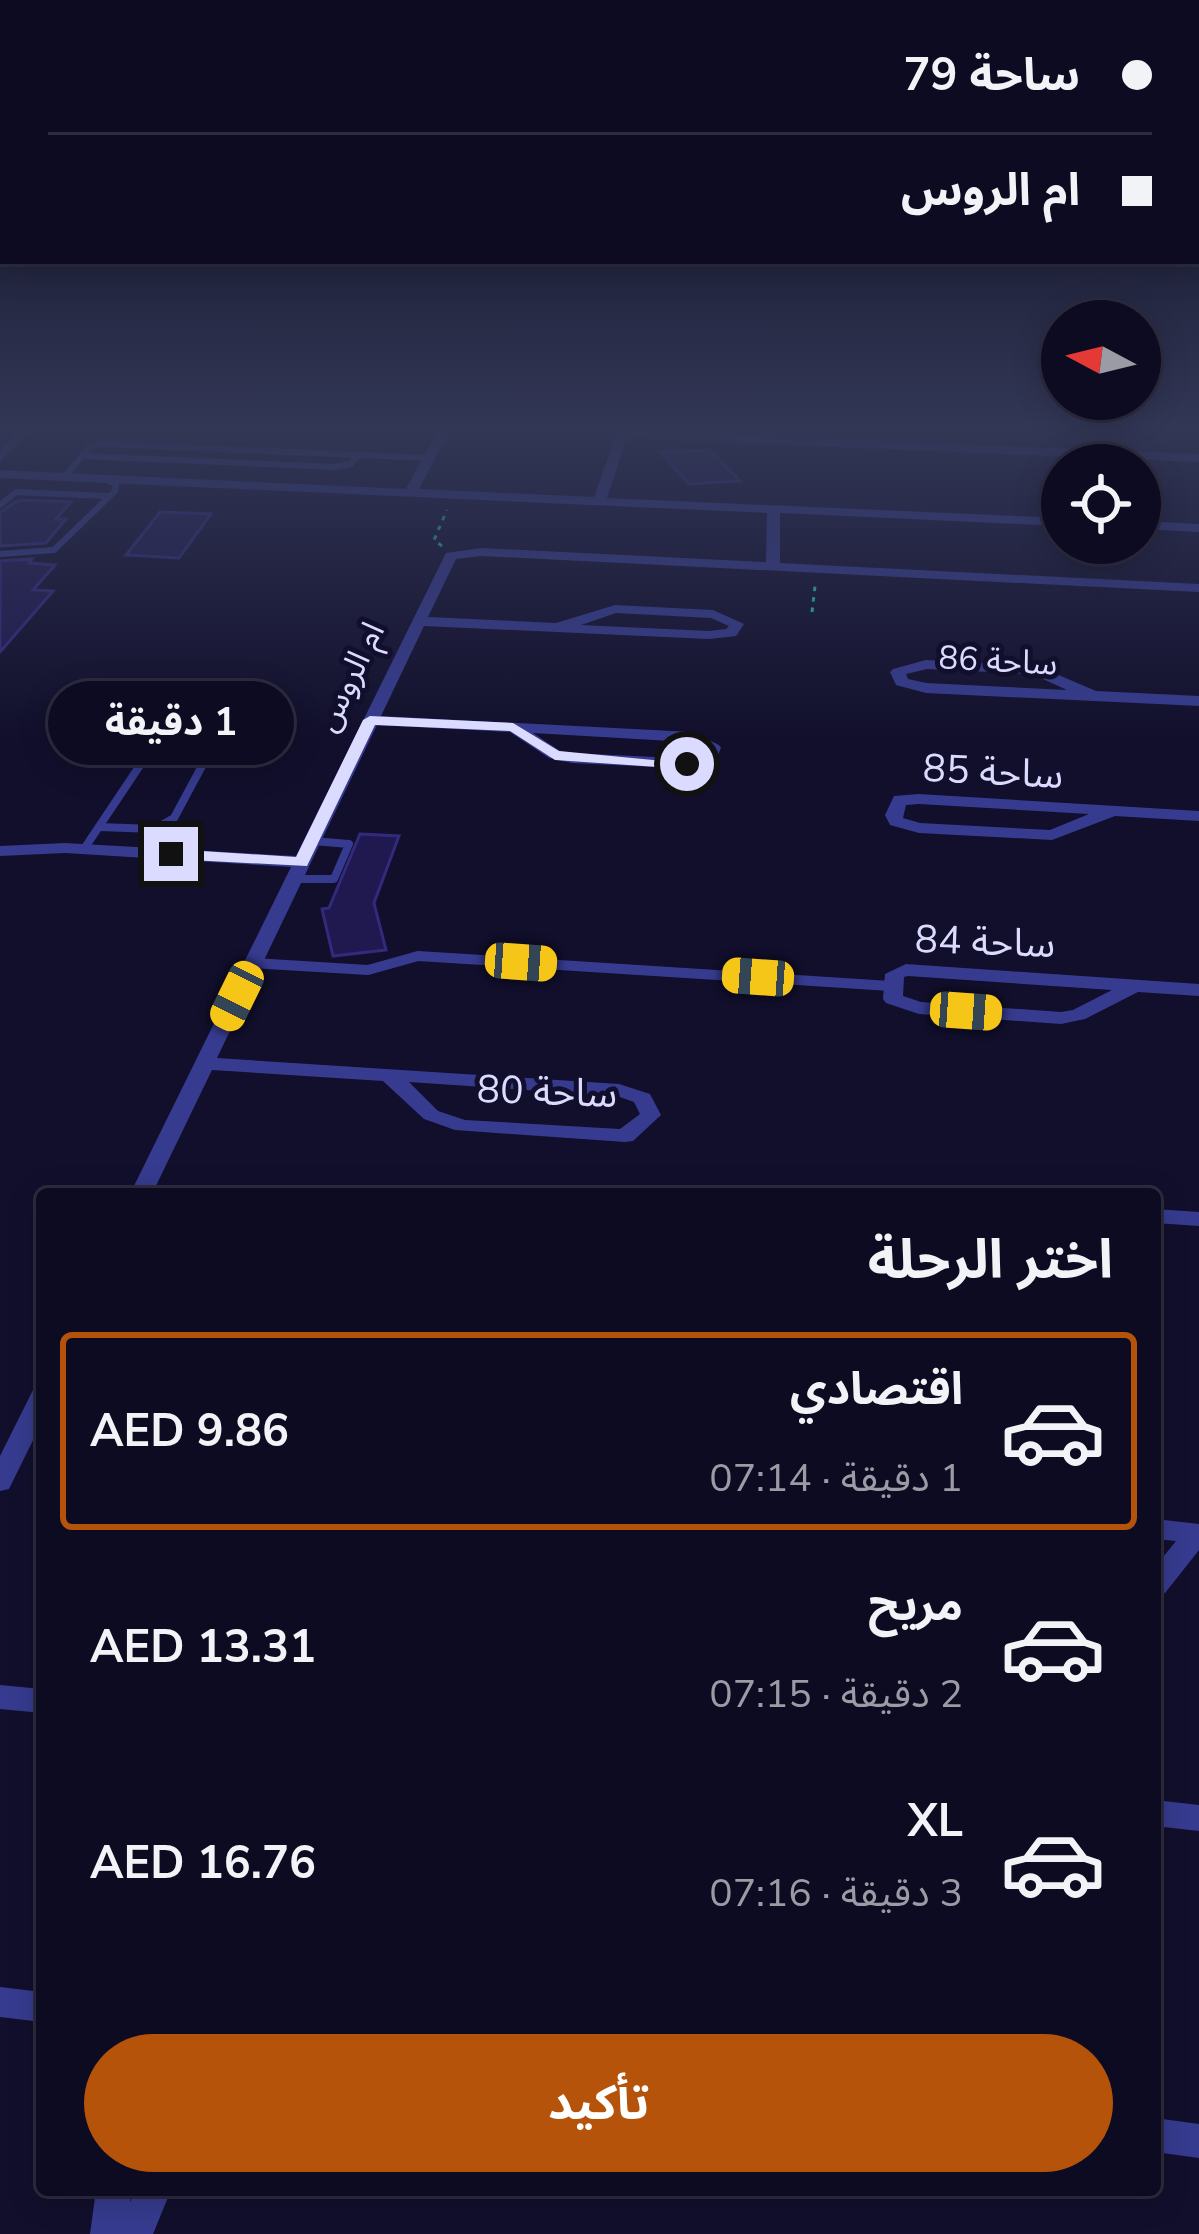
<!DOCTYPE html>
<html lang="ar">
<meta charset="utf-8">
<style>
body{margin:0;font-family:"Nunito Sans","Noto Sans Arabic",sans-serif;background:#1b192e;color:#f1f3f6;direction:rtl;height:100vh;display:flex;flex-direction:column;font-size:45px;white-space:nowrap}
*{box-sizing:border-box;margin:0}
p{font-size:39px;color:#9a9ba5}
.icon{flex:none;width:66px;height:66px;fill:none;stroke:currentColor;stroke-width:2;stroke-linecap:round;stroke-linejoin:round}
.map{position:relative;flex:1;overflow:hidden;direction:ltr}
.details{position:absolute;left:36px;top:1188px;width:1125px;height:1008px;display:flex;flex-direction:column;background:#0d0b21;border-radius:12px;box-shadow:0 6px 30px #0003,0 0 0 3px #2d2b3f;direction:rtl}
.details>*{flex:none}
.banner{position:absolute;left:0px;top:0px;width:1200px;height:264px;box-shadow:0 6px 30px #0003,0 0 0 3px #2d2b3f;direction:rtl;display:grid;align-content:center;height:264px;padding:0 48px;background:#0d0b21}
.needle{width:78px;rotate:277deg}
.fabs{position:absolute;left:1041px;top:300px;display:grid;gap:24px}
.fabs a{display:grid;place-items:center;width:120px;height:120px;border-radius:50%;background:#0d0b21;box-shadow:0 6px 30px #0003,0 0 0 3px #2d2b3f;font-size:60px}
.end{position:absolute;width:54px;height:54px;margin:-27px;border:15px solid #dbdaff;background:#111;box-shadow:0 0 0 6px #111}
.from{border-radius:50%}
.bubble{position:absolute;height:84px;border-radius:42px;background:#0d0b21;box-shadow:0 6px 30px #0003,0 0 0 3px #2d2b3f;font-size:39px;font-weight:700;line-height:84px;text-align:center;direction:rtl}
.car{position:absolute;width:36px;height:72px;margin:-36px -18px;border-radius:15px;box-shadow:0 0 9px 3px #0007;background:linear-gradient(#f5c518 24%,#345 0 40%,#f5c518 0 76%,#345 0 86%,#f5c518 0)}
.banner b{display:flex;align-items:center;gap:42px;height:114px;font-size:45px}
.banner b+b{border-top:3px solid #2d2b3f}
.banner i{width:30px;height:30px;background:#f1f3f6}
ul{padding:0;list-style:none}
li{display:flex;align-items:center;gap:36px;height:198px;margin:0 24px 18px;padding:0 24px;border:6px solid transparent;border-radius:12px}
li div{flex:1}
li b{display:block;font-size:45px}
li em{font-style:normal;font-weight:700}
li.selected{border-color:#b45309}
li>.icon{width:108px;height:108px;stroke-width:1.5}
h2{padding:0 48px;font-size:54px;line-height:144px}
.button{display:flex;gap:24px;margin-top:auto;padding:24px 48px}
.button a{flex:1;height:138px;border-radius:72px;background:#b45309;color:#fff;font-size:48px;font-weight:700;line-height:138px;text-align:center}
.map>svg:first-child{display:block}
.building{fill:#1f194f;stroke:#322a7c;stroke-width:3}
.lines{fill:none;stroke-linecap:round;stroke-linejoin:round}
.path{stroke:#27c7ae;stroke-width:3;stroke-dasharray:4.5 6;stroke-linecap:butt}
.service-far2{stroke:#363b8f;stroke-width:6}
.service-far1{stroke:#363b8f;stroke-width:8}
.service{stroke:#363b8f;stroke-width:10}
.minor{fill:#363b8f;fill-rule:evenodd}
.route{fill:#dbdaff}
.labels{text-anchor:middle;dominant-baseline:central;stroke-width:10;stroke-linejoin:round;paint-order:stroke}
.far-street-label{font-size:33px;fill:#dbdaff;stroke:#110f2c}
.street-label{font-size:39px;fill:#dbdaff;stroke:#110f2c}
</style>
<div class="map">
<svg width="1199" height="2234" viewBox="0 0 1199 2234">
<rect width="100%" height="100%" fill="#110f2c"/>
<g class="building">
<path d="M710,450L740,481L689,484L660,452Z"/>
<path d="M19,500L71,502L56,519H66L46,543L0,546V512Z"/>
<path d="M160,512L211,514L179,558L126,555Z"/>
<path d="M32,559L29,563L55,565L33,590L53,591L0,652V561Z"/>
<path d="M360,834L399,836L374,903L386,950L333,956L322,909L329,908Z"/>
</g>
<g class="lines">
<g class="path">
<path d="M442,546L434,540L447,510"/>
<path d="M812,612L815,586"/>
</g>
<g class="service-far2">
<path d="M82,456L334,467L351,464L358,455"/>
<path d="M65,476L89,448L101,444L429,458"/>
<path d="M0,505L16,492L107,496"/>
<path d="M0,554L54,550L115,491L116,485L104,478"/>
</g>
<g class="service-far1">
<path d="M99,827L155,829L174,818L245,686"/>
<path d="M84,849L179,707"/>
<path d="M293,879H334L349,844L313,841"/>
</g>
<path class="service" d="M252,963L368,970L418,956L890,986"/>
<g class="minor">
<path d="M26,424H39L0,461V450Z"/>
<path d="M441,424H453L419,489L594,497L620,424H632L630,431L1199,454V462L627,438L607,498L1062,518V526L780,513V563L1199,584V592L481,556L456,559L428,617L556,623L615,605L713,610L744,624L736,636L709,639L424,626L381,716L692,732L719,745L721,748L715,761L698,769L572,763L549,758L510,732L377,725L217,1058L619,1084L650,1094L661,1115L633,1141L625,1142L455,1130L424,1119L383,1081L212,1070L152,1194H130L291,867L65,853L0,856V846L65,843L296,856L446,553L481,548L766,562L767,513L0,478V470L406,489ZM616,613L711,618L729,626L726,629L709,631L581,625ZM533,733L689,742L704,750L697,759L572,753L560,751ZM409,1082L617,1096L634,1102L640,1114L620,1129L465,1120L438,1111Z"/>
<path d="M1140,521L1199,524V532L1140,529Z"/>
<path d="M926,660L1035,665L1096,691L1199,696V706L926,693L896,685L890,672L893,669ZM927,669L1032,674L1067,690L926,683L908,679L906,674Z"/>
<path d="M919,794L1199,811V821L1115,816L1052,840L919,833L890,825L885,815L894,796ZM919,804L1089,814L1050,830L920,823L903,818L906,805Z"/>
<path d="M906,964L1199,984V996L1138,992L1085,1019L1061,1024L919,1014L886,1003L883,999L885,974ZM908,976L1112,990L1073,1010L1061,1012L921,1002L903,996L904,977Z"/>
<path d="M1155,1209L1199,1212V1226L1155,1223Z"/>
<path d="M42,1387V1422L9,1489L0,1491V1456L33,1390Z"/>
<path d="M1155,1519L1199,1524V1550L1165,1593L1155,1596V1567L1176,1541L1155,1539Z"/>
<path d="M0,1685L42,1689V1713L0,1709Z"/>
<path d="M1155,1800L1199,1805V1831L1155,1826Z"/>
<path d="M0,1987L42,1992V2022L0,2017Z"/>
<path d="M1155,2118L1199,2124V2158L1155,2152Z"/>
<path d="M96,2190H132L130,2203L135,2190H171L153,2234H90Z"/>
</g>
</g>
<linearGradient id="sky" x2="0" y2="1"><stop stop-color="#090818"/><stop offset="0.58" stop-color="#323756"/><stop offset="1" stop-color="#323756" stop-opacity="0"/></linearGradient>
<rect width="1199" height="737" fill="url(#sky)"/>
<path class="route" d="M370,716L513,723L559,751L695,764L687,769L555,760L510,731L375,725L307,866L171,859L163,854L171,849L296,857L363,720Z"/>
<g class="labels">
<g class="far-street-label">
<text transform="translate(998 661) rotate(3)">ساحة 86</text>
<text transform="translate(350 677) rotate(-64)">ام الروس</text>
</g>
<g class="street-label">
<text transform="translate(993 772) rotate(3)">ساحة 85</text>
<text transform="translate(985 942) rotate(2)">ساحة 84</text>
<text transform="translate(547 1092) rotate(2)">ساحة 80</text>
</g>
</g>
</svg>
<div class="fabs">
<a><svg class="needle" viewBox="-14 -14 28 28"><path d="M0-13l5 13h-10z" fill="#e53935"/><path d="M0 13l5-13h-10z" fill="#9a9ba5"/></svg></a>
<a><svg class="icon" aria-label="locate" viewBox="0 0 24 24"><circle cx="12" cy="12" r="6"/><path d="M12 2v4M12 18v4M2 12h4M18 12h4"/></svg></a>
</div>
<i class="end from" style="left:687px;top:764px"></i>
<i class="end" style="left:171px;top:854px"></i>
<div class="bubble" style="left:48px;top:681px;width:246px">1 دقيقة</div>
<i class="car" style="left:521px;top:962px;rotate:94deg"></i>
<i class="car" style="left:758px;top:977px;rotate:274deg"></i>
<i class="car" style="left:237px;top:996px;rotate:206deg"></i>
<i class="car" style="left:966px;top:1011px;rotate:94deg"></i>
<div class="banner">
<b><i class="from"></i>ساحة 79</b>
<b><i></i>ام الروس</b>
</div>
<section class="details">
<h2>اختر الرحلة</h2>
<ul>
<li class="selected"><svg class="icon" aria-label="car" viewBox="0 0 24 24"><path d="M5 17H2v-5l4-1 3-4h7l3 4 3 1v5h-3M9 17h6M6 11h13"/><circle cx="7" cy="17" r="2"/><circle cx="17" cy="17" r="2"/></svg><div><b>اقتصادي</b><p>1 دقيقة · 07:14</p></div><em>AED 9.86</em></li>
<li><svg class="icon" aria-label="car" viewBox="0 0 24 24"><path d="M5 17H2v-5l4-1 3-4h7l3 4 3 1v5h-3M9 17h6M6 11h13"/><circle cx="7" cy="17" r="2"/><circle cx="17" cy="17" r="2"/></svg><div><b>مريح</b><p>2 دقيقة · 07:15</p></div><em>AED 13.31</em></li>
<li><svg class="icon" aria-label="car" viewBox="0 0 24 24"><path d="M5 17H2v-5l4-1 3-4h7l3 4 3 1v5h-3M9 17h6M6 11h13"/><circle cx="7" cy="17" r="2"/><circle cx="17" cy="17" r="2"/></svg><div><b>XL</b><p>3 دقيقة · 07:16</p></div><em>AED 16.76</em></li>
</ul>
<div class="button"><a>تأكيد</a></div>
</section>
</div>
